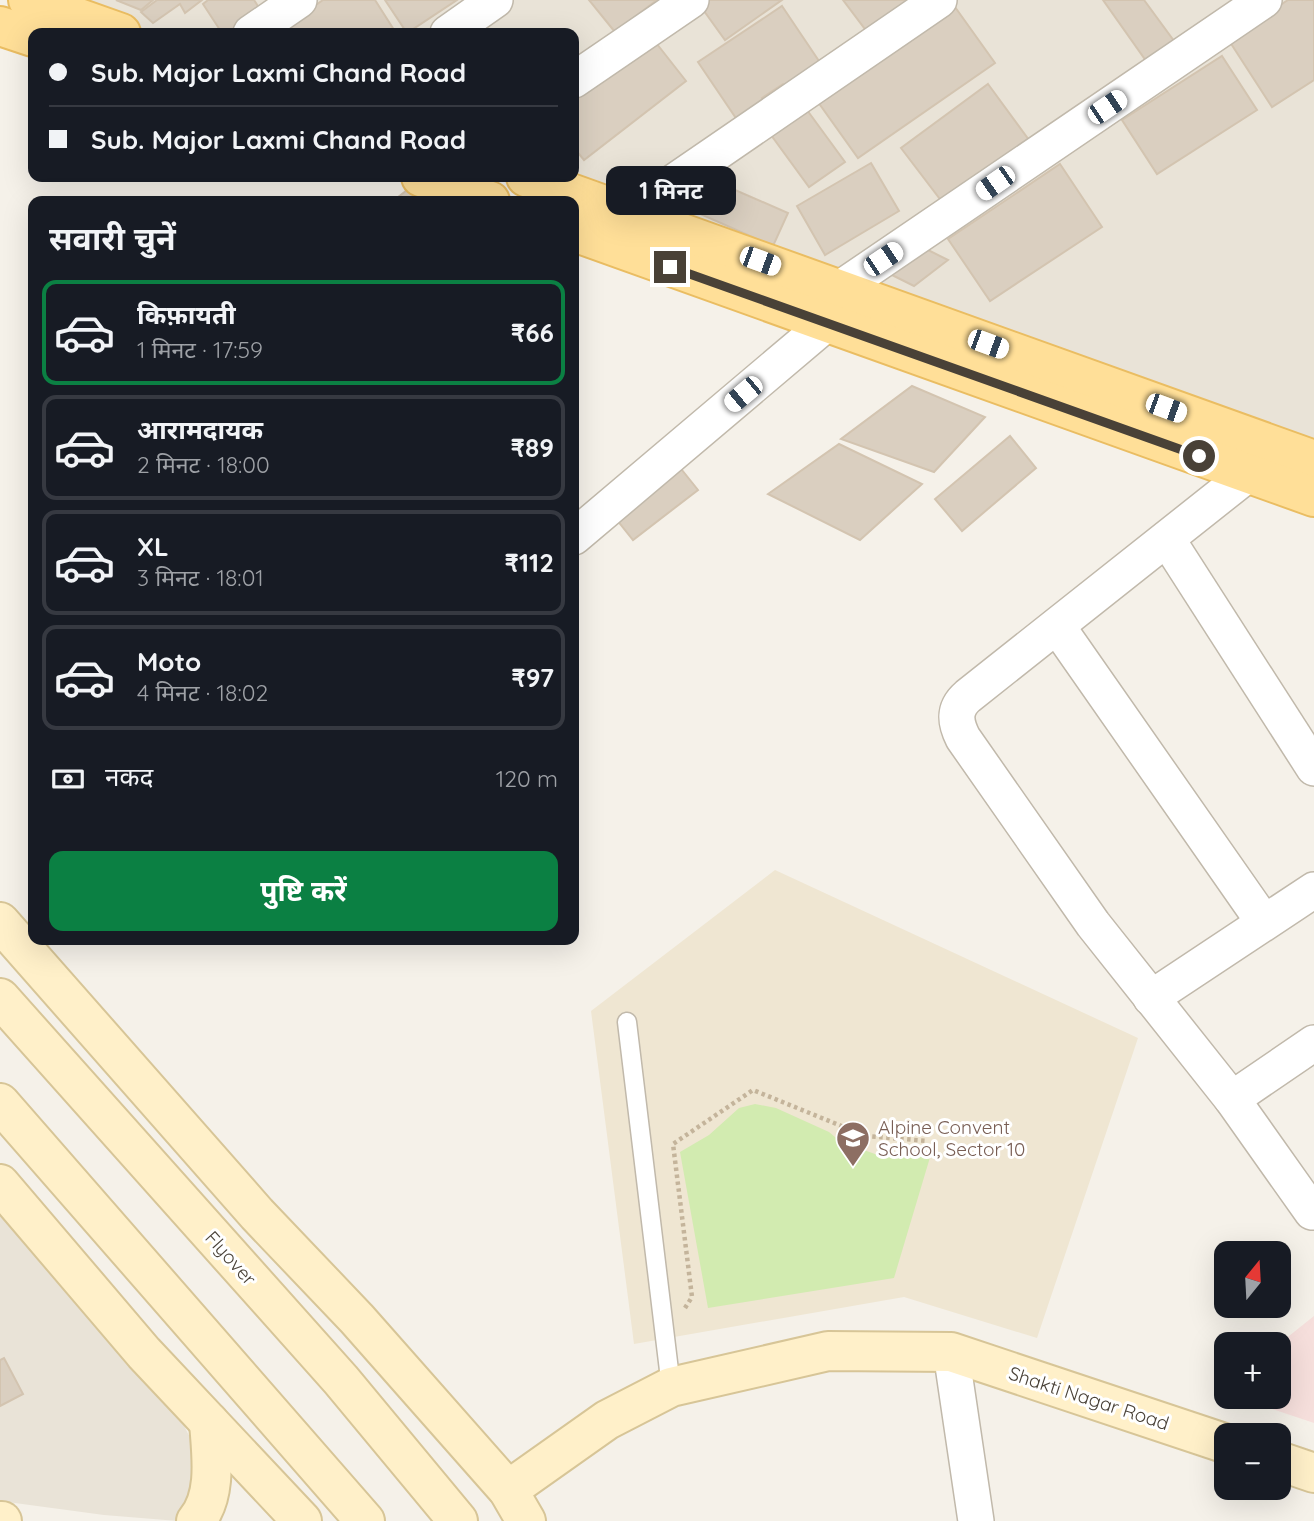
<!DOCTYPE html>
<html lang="hi">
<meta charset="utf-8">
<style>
body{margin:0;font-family:Quicksand,"Noto Sans Devanagari",sans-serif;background:#242831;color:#f1f3f6;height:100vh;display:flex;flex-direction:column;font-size:26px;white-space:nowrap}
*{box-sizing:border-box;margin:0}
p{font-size:23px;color:#9ea1a6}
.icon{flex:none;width:38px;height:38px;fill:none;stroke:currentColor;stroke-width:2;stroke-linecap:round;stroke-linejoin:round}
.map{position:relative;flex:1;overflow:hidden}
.sheet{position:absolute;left:28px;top:196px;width:551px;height:749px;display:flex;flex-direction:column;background:#171b24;border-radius:14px;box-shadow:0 7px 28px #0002}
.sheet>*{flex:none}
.banner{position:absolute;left:28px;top:28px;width:551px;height:154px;border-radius:14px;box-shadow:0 7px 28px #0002;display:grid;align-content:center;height:154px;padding:0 21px;background:#171b24}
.needle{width:46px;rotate:18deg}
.fabs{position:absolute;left:1214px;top:1241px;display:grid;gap:14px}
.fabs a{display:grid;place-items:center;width:77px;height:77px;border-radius:14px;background:#171b24;box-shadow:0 7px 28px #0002;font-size:35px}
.end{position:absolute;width:32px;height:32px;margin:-16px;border:9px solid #494137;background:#fff;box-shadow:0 0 0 4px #fff}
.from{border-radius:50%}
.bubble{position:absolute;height:49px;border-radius:14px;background:#171b24;box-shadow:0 7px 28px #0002;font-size:23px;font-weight:700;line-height:49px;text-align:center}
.car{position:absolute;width:21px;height:42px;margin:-21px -10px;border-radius:9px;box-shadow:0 0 5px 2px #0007;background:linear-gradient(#fff 24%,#345 0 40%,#fff 0 76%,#345 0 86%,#fff 0)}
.banner b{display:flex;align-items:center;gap:24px;height:66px;font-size:26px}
.banner b+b{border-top:2px solid #363941}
.banner i{width:18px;height:18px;background:#f1f3f6}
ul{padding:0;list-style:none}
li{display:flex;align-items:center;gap:21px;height:105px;margin:0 14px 10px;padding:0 7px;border:4px solid #363941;border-radius:14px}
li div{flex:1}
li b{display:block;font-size:26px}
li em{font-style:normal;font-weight:700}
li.selected{border-color:#0b8043}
li>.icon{width:63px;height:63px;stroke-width:1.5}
h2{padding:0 21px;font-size:32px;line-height:84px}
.pay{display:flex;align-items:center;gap:18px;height:77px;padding:0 21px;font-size:26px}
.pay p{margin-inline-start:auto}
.primary-button{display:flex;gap:14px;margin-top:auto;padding:14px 21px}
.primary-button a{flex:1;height:80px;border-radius:14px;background:#0b8043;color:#fff;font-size:28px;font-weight:700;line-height:80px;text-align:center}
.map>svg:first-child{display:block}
.residential{fill:#e9e3d7}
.education{fill:#efe6d2}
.medical{fill:#f6dfdc}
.green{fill:#d2ebb0}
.building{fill:#dacfc0;stroke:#d3c4b0;stroke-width:2}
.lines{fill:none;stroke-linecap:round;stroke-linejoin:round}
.lane-casing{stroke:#c1b9ab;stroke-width:21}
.street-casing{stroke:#c1b9ab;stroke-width:38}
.secondary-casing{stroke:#d7c597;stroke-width:42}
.primary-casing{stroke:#eabd62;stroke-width:42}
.path{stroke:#c4b49b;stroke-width:4.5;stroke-dasharray:3.5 3.5;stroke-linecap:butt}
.lane{stroke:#fff;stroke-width:18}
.street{stroke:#fff;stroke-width:35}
.secondary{stroke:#fff0c9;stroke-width:38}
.primary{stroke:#ffdf98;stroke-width:38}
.route{stroke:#494137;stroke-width:9}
.labels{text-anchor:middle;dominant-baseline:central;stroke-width:6;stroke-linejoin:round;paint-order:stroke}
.education-label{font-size:19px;fill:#785e54;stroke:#fff;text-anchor:start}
.street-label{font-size:19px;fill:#494137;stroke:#fff}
</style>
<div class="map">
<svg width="1314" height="1521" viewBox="0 0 1314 1521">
<rect width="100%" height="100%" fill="#f5f1e9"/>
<g class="residential">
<path d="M18,0H1314V483L492,177H574V33H107Z"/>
<path d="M0,1206L172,1401L193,1444L201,1487L178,1521L104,1515L0,1501Z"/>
</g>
<path class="education" d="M775,870L1138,1038L1037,1338L904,1297L634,1344L591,1011Z"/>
<path class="medical" d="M1314,1316V1423L1236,1397L1279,1396V1344Z"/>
<path class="green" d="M755,1104L776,1108L829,1132L841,1142L875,1154H931L894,1278L708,1308L680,1152L709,1135L739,1108Z"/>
<g class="building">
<path d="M116,0H153L141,10Z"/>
<path d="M157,0H202L185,13L180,4L153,23L141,12Z"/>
<path d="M208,0H254L263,14L233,33H222L203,4Z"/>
<path d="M323,0H375L396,33H276Z"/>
<path d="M385,0H457L407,33Z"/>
<path d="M589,0H657L615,32Z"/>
<path d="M704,0H782L725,40L699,4Z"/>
<path d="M843,0H926L874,41Z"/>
<path d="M1103,0H1144L1177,45L1149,65Z"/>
<path d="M1288,0H1314V80L1272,107L1228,39Z"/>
<path d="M782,6L825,70L790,94L783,84L762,98L768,109L742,127L698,62Z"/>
<path d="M955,7L995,63L858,158L818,102Z"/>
<path d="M653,39L686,81L584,160L574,148V100Z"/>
<path d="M1222,56L1257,110L1157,174L1122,120Z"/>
<path d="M988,84L1029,140L943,203L901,148Z"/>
<path d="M807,110L845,162L809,187L771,135Z"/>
<path d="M871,163L899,211L825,255L797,206Z"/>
<path d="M1060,164L1102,227L990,301L948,239Z"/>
<path d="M703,176L788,213L773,246L689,209Z"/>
<path d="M415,184L429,201H393Z"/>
<path d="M924,248L948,260L914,286L888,273Z"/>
<path d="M912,386L985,417L934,472L841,439Z"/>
<path d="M1010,436L1036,468L962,531L935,499Z"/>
<path d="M839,444L922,484L860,540L768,494Z"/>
<path d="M674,460L698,490L633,540L609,510Z"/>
<path d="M4,1358L23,1394L0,1406V1360Z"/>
</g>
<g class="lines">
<g class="lane-casing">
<path id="lane" d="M627,1022L671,1387"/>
</g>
<g class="street-casing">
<g id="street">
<path d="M251,33L299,0"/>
<path d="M448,33L495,0"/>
<path d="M574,80L691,0"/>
<path d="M619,239L630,214L636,208L939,0"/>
<path d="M838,290L1264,0"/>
<path d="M1248,474L968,696C953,709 955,722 963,738L1093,924L1232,1099L1312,1212"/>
<path d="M574,537L827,323"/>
<path d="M1167,539L1314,768"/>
<path d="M1057,626L1263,921"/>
<path d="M1151,998L1314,890"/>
<path d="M1232,1099L1314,1043"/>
<path d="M951,1352L976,1521"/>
</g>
</g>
<g class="secondary-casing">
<g id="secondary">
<path d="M0,922L257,1214L357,1319L508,1490L526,1521"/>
<path d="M0,998L341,1380L458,1521"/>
<path d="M0,1103L365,1521"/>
<path d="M0,1184L144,1353L302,1521"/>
<path d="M1279,1461L1314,1473"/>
<path d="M508,1490L607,1420L671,1387L828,1351L951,1352L1227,1444"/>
<path d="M0,1521H2"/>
<path d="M196,1521C218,1495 211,1453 209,1422"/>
</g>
</g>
<g class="primary-casing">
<g id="primary">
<path d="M28,0L121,33"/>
<path d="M0,26L33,37"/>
<path d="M421,177L490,201"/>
<path d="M526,177L1314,460"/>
<path d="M574,232L1314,497"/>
</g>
</g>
<path class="path" d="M685,1308L692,1297L673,1144L753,1090L866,1136L928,1141"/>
<use href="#lane" class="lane"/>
<use href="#street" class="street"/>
<use href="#secondary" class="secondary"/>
<use href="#primary" class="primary"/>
</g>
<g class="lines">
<path class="route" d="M670,267L1199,456"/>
</g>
<defs>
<g id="school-pin" transform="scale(1.75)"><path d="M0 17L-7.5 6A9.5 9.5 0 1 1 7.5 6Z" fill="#8d6e63" stroke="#fff"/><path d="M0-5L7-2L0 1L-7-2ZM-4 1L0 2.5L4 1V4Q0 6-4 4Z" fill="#fff"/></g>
</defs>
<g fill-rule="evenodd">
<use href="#school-pin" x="853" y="1138"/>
</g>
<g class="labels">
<g class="education-label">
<text x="878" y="1127">Alpine Convent<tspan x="878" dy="22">School, Sector 10</tspan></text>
</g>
<g class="street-label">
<text transform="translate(231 1258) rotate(48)">Flyover</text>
<text transform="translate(1089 1398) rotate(18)">Shakti Nagar Road</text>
</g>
</g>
</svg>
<div class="fabs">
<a><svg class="needle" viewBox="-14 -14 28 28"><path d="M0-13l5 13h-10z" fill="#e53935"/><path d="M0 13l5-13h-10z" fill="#9ea1a6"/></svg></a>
<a>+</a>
<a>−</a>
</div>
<i class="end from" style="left:1199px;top:456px"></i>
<i class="end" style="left:670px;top:267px"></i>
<div class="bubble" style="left:606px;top:166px;width:130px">1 मिनट</div>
<i class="car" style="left:1107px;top:107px;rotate:56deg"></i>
<i class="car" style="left:995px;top:183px;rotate:235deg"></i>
<i class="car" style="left:883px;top:259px;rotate:56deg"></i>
<i class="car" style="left:760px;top:261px;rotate:110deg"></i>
<i class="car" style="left:988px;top:344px;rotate:110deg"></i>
<i class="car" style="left:743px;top:394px;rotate:230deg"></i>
<i class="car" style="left:1166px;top:408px;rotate:110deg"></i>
<div class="banner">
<b><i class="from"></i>Sub. Major Laxmi Chand Road</b>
<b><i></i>Sub. Major Laxmi Chand Road</b>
</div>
<section class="sheet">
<h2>सवारी चुनें</h2>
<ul>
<li class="selected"><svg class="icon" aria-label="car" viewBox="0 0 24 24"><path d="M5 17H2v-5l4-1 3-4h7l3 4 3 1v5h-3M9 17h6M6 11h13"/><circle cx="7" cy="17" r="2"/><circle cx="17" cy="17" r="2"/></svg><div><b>किफ़ायती</b><p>1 मिनट · 17:59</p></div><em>₹66</em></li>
<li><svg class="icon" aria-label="car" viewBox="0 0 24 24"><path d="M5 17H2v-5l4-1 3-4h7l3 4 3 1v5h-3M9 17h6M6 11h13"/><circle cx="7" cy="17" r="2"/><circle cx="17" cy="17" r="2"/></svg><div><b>आरामदायक</b><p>2 मिनट · 18:00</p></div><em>₹89</em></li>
<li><svg class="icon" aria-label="car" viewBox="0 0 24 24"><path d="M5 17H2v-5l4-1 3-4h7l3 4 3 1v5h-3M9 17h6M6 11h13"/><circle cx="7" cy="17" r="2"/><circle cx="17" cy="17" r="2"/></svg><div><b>XL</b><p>3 मिनट · 18:01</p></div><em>₹112</em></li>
<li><svg class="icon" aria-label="car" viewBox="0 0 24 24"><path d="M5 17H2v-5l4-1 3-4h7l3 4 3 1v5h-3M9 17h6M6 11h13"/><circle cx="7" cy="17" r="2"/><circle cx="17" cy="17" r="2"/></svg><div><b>Moto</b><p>4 मिनट · 18:02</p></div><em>₹97</em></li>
</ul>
<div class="pay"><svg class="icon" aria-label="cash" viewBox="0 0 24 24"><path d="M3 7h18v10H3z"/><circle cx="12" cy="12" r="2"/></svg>नकद<p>120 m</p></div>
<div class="primary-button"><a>पुष्टि करें</a></div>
</section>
</div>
